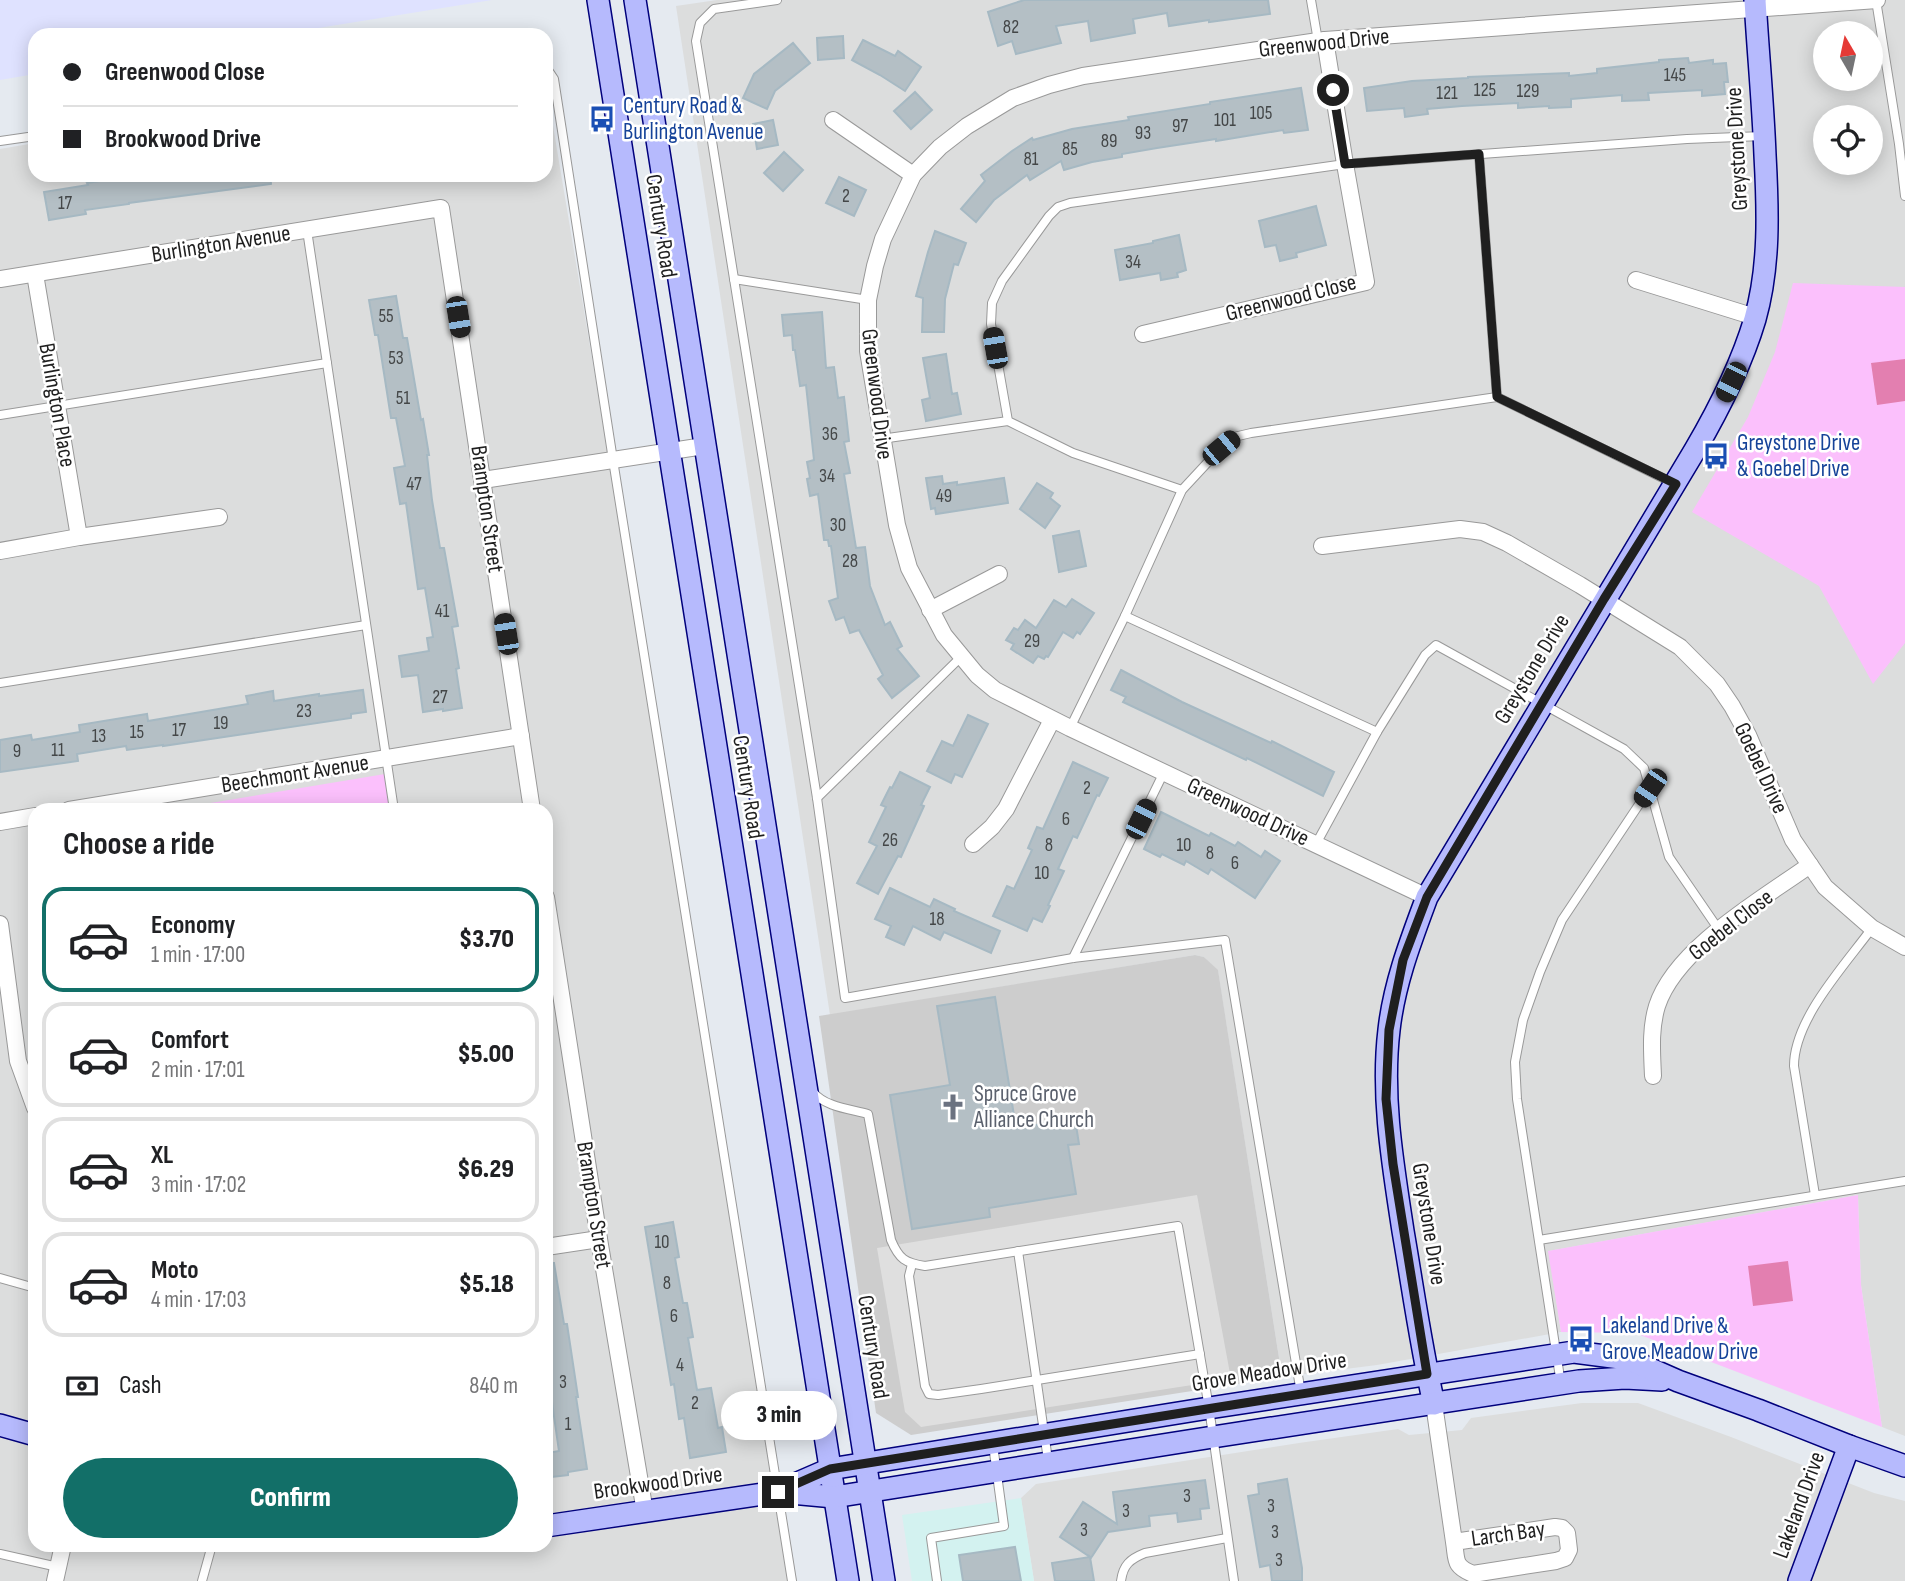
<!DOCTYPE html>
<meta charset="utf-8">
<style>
body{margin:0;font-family:"Sofia Sans Condensed",sans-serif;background:#f6f6f6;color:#202124;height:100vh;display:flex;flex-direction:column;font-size:26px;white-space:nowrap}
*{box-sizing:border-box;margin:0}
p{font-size:23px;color:#757577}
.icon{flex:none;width:38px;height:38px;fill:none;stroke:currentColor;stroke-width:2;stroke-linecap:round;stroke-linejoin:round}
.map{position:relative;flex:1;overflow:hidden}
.sheet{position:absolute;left:28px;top:803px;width:525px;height:749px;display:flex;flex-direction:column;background:#fff;border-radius:21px;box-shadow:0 4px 18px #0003}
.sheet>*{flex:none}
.top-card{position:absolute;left:28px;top:28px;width:525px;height:154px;border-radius:21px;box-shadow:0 4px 18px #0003;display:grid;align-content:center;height:154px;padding:0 35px;background:#fff}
.needle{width:46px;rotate:351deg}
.buttons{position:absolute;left:1813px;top:21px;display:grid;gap:14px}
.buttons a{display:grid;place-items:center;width:70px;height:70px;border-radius:50%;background:#fff;box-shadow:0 4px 18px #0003;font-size:35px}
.end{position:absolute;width:32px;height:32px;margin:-16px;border:9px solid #1f1f1f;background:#fff;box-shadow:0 0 0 4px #fff}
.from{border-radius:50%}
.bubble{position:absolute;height:49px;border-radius:24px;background:#fff;box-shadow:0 4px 18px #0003;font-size:23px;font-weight:800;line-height:49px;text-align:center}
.car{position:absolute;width:21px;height:42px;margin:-21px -10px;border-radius:9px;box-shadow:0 0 5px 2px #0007;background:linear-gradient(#222 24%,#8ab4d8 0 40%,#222 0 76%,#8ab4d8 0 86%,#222 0)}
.top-card b{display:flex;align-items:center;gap:24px;height:66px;font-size:26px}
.top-card b+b{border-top:2px solid #e0e0e0}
.top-card i{width:18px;height:18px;background:#202124}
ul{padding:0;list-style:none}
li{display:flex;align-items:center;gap:21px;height:105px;margin:0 14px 10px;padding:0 21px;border:4px solid #e0e0e0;border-radius:21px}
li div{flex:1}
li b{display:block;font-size:26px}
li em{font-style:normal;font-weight:800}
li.current{border-color:#126f68}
li>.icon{width:63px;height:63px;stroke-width:1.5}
h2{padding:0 35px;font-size:32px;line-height:84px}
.pay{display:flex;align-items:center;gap:18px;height:77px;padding:0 35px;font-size:26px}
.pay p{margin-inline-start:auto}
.button{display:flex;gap:14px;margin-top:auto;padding:14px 35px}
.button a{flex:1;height:80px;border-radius:42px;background:#126f68;color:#fff;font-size:28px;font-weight:800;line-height:80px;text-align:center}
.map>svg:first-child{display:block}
.residential{fill:#dcdddd;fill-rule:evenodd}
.commercial{fill:#d3f2f0}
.education{fill:#dfe2ff}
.religious{fill:#cdcdcd}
.park{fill:#fbc0fc}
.pitch{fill:#e37fb0}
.parking{fill:#dfdfdf}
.building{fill:#b4bfc5;stroke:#a6b9c3;stroke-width:2}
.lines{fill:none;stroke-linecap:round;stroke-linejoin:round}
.lane-casing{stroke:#999;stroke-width:10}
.street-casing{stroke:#999;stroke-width:18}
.secondary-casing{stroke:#01007c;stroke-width:24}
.lane{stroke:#fff;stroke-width:8}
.street{stroke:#fff;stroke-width:16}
.secondary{stroke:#b6bafd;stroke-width:21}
.route{stroke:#1f1f1f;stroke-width:9}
.labels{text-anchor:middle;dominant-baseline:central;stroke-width:5;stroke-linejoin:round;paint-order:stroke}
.number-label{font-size:19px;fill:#444748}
.street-label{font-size:23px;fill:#1f1f1f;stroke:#fff}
.transit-label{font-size:23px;fill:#164399;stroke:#fff;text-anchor:start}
.worship-label{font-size:23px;fill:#5b616d;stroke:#fff;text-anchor:start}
</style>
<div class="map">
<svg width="1905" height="1581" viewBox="0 0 1905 1581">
<rect width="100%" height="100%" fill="#e5eaf0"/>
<g class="residential">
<path d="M717,0H1905V1436L1882,1427L1861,1285L1858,1195L1549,1251L1561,1332L1377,1365L1282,1377L1218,971L1204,957L1195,955L830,1015L676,6ZM1825,33H1871V79H1825ZM1825,117H1871V163H1825Z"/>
<path d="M546,84L797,1581H0V149L35,143V175H546ZM35,810H546V1545H35Z"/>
<path d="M1582,1403H1638L1731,1437L1874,1493L1905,1501V1581H1034L1021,1498L1036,1484L1299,1443L1398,1429L1409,1435L1462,1430L1471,1418Z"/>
</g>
<path class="commercial" d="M1021,1498L1034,1581H912L902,1515Z"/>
<path class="education" d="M0,0H492L275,35H35V74L0,80Z"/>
<path class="religious" d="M1195,955L1204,957L1218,970L1282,1377L911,1435L876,1413L819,1016Z"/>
<g class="park">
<path d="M1793,283L1905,287V643L1873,684L1819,586L1692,512L1748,417L1775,352Z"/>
<path d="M385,774L390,810H168Z"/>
<path d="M1858,1195L1861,1285L1882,1427L1635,1333L1561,1332L1548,1251Z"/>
</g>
<g class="pitch">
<path d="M1905,359V401L1877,405L1871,363Z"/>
<path d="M1788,1261L1793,1301L1753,1306L1748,1266Z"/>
</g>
<path class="parking" d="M1197,1195L1231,1379L921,1427L905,1412L877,1248Z"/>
<g class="building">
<path d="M1024,0H1268L1270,14L1209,22V20L1169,26L1167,13L1133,19L1135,33L1091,41L1088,21L1056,26L1061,43L1016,54L1012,41L998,46L988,12Z"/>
<path d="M843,36L844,58L818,60L817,38Z"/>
<path d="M863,40L895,56L898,51L921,67L905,91L880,75L852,60Z"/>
<path d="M793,43L810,63L775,91L767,109L743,98L754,74Z"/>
<path d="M1688,58L1689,63L1713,60V64L1726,63L1728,82H1724L1725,94L1702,96V90L1648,93L1649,100L1622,101V95L1571,99V107L1549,108V106L1518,108V103L1462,106L1427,109L1428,114L1405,117L1404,108L1367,111L1364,88L1412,81L1468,78V77L1569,73V76L1597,73V69L1659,62V60Z"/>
<path d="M1301,88L1308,130L1284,133L1283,130L1216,141V139L1157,148L1122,154V157L1092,162L1064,170L1061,161L1030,180L1027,175L994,200L976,222L961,209L985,181L981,175L1012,151L1032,138L1033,140L1072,129L1129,120L1128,117L1210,104V102Z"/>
<path d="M915,92L932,110L911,129L894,111Z"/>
<path d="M773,120L778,145L757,149L753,124Z"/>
<path d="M784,152L803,170L783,191L764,173Z"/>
<path d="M138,175H270L271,184L129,203V204L85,210L86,214L49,220L44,192L88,185L87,183Z"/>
<path d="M839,177L866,190L854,216L826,203Z"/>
<path d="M1316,206L1326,245L1296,253L1297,257L1280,261L1276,245L1265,247L1259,221Z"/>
<path d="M935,231L966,243L958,265L954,264L945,299L944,332H922L923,298L916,296L928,252Z"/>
<path d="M1179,235L1186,270L1177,273L1178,277L1161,280L1160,273L1120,280L1115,250L1153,243V241Z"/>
<path d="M396,296L403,338H407L421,420L423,419L429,455H427L432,500L440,548H444L458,626L452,627L459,668L456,669L462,708L443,711V709L423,712L418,675L402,677L399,656L429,651L427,638L433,637L425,588L418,589L406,503L400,504L394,468L405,466L396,418H391L378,335H375L369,300Z"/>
<path d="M822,312L826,368L834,367L838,398L844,397L849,441L844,442L850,473L844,474L856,548L865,547L870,586L885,625L890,622L902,646L897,649L919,676L892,698L878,679L883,675L859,630L850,633L844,617L836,620L829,601L838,598L831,546H829L828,540H824L818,494L810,496L807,479L810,478L807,462L814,460L806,385L800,386L795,350H793L792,335L784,336L782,315Z"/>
<path d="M946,354L952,394L957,393L961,414L926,421L922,400L930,398L923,358Z"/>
<path d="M942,476L943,484L957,482V485L1004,478L1008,503L936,514L935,508L931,509L926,478Z"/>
<path d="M1037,483L1053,493L1050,498L1060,506L1045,528L1020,509Z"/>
<path d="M1079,531L1086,566L1059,572L1053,536Z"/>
<path d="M1072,599L1094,613L1080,634L1077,632L1073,638L1063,632L1048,657L1046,656L1044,659L1038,656L1033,663L1011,649L1014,644L1006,640L1014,628L1018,630L1025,620L1036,628L1054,600L1066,607Z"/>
<path d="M1121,670L1182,702L1271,743L1272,741L1334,772L1323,796L1247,758L1246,760L1123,702L1126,697L1111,690Z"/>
<path d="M363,690L366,712L351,714V718L163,746V745L127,750L126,746L77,754L78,761L0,772V740L31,735L32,740L80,732L79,725L147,714L148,721L248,704L246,696L273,691L274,701L319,694V696Z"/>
<path d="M968,715L988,724L962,777L955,774L951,783L927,771L942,741L953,746Z"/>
<path d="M1073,762L1108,778L1099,796L1097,795L1077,838L1073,836L1058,869L1064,871L1048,905L1050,906L1042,922L1033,918L1027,931L993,916L1007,886L1014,889L1032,850L1028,848L1037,827L1043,829Z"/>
<path d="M900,772L930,787L921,805L924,806L910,837L901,857L898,856L878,894L857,883L877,846L869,842L886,807L881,805L890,787L892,788Z"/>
<path d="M1161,812L1209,836L1211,833L1235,846L1238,842L1261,857L1265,851L1280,861L1255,898L1211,869L1208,874L1186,861L1184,865L1162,854L1160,857L1144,849Z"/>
<path d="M890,888L930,907L934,899L955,909L954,911L1000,931L991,953L944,932L940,940L913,926L904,945L886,937L891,926L875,919Z"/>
<path d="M995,997L1016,1128L1075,1119L1079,1144L1068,1145L1076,1194L989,1208L990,1217L912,1229L890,1095L950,1085L937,1006Z"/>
<path d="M673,1222L679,1257L675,1258L683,1303H687L693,1337L688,1338L697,1390L711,1388L718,1428L722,1427L726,1452L690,1458L684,1418L679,1419L674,1384L671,1385L645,1227Z"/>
<path d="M546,1263H554L564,1324H567L578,1397H576L587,1469L568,1472V1475L552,1477L548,1453L559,1451L546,1361Z"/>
<path d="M1287,1479L1302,1568V1581H1272L1270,1565L1260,1567L1248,1496L1259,1494L1258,1484Z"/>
<path d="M1205,1480L1209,1508L1200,1509L1201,1519L1178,1522L1177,1513L1149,1516L1150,1526L1108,1532L1091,1558L1090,1557L1094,1581H1055L1052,1563L1090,1557L1060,1537L1083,1502L1117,1524L1113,1492Z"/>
<path d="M1015,1547L1021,1581H963L959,1555Z"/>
</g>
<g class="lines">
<g class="lane-casing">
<g id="lane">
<path d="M777,0L714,9L700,23L696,41L817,798L845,998L1073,958L1225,940L1301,1393"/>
<path d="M1311,0L1318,41"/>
<path d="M1876,0L1899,144L1905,196"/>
<path d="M546,67L554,79L613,460L792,1581"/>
<path d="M0,141L35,136"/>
<path d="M1479,154L1497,397"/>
<path d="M307,230L394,810"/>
<path d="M734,279L868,300"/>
<path d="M0,415L327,363"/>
<path d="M881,439L1008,421"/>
<path d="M1182,490L1073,453L1008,421L991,324L992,303L1002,281L1049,216L1058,207L1070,203L1345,164L1687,139L1763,136"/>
<path d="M1125,616L1377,732"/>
<path d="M0,683L366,625"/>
<path d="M1070,728L1125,616L1182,490L1221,448L1234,437L1251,433L1497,397L1673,483"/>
<path d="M817,798L961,657"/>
<path d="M1316,844L1377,732L1425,655L1436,645L1624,749L1644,768L1669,857L1719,930"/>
<path d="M1073,958L1164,772"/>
<path d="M813,1092C825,1107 850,1109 868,1114L891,1240C899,1259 905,1263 925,1266L1178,1226L1209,1408L1234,1581"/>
<path d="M1815,1195L1794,1066C1794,1019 1845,965 1872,928"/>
<path d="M1539,1240L1905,1181"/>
<path d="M1018,1251L1048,1460"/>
<path d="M912,1264L909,1276L925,1386L929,1394L938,1395L981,1389L1200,1354"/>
<path d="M0,1278L35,1288"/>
<path d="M1561,1384L1517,1099L1515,1062L1523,1020L1540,972L1562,920L1650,788"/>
<path d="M0,1554L58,1567"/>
<path d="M202,1581L212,1545"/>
<path d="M937,1581L931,1538L1004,1526L993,1445"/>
<path d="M1121,1581C1123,1565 1130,1559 1145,1553L1227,1538"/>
</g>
</g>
<g class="street-casing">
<g id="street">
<path d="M833,120L913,175"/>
<path d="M35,274L79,537"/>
<path d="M0,279L441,208L532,810"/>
<path d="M1636,280L1755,317"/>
<path d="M1143,334L1366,282L1345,164L1325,40"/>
<path d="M483,480L704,446"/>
<path d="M1322,546L1460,529L1483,532L1507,543L1580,585L1680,647L1717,684L1732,706L1748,735L1793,840L1825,887L1872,928L1905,947"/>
<path d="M0,551L79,537L219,517"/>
<path d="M930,610L999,574"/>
<path d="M69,810L521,736"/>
<path d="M0,822L35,816"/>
<path d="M973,844L992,827L1006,809L1052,720"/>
<path d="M546,897L599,1239L645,1512"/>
<path d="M1427,897L1070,728L995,690L977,675L944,635L909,568L897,525L868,351V300L875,266L883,239L913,175L940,147L967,126L1013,98L1049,85L1083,76L1325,40L1877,0"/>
<path d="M0,924L18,1061L35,1108"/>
<path d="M1653,1076C1652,1052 1650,1029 1657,1006C1676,948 1761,900 1810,865"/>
<path d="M546,1247L599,1239"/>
<path d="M1434,1404L1454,1542C1457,1560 1453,1566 1473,1574L1556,1561L1565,1558L1569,1550L1567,1533L1562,1528L1555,1527L1454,1542"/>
<path d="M55,1581L63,1545"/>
</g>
</g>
<g class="secondary-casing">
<g id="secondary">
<path d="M598,0L848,1581"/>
<path d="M635,0L884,1581"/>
<path d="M1434,1404C1421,1347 1413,1289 1403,1231C1393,1165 1381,1097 1389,1030C1394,984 1411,940 1427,897L1695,450C1719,409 1741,366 1755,319C1770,266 1768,210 1765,155C1763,103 1758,52 1755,0"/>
<path d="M0,1425L35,1435"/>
<path d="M780,1492L834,1497L1213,1437L1579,1381L1625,1378L1662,1380"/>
<path d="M546,1526L777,1492L830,1469L1209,1408L1574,1352L1628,1359L1678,1381L1758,1410L1849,1446L1905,1466"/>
<path d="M1799,1581L1849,1446"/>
</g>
</g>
<use href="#lane" class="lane"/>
<use href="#street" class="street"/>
<use href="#secondary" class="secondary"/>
</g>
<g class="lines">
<path class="route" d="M778,1492L830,1469L1427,1374L1393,1164L1386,1099L1389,1030L1403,960L1427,897L1604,599L1676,484L1497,397L1479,154L1345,164L1333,90"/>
</g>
<defs>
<g id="bus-bare" transform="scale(2.1)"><path d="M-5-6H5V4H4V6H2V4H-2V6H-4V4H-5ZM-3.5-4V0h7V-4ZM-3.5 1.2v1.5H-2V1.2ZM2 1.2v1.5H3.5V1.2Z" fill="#1a4fb4" stroke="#fff" stroke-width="2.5" paint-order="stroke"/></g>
<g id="church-bare" transform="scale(2.1)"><path d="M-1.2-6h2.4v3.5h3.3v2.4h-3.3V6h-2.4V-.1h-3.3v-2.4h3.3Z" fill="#6b7280" stroke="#fff" stroke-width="2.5" paint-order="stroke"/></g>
</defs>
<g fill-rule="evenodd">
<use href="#bus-bare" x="602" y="119"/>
<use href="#bus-bare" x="1716" y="456"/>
<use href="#church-bare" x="953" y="1107"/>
<use href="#bus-bare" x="1581" y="1339"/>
</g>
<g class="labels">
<g class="number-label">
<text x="1011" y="27">82</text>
<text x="1675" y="75">145</text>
<text x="1485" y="90">125</text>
<text x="1528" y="91">129</text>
<text x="1447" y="93">121</text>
<text x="1261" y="113">105</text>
<text x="1225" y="120">101</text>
<text x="1180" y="126">97</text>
<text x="1143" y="133">93</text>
<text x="1109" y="141">89</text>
<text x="1070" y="149">85</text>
<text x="1031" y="159">81</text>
<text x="846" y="196">2</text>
<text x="65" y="203">17</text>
<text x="1133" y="262">34</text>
<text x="386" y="316">55</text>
<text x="396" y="358">53</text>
<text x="403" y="398">51</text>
<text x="830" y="434">36</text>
<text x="827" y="476">34</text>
<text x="414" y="484">47</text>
<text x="944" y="496">49</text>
<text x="838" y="525">30</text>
<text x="850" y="561">28</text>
<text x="442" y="611">41</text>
<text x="1032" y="641">29</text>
<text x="440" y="697">27</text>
<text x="304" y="711">23</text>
<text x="221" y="723">19</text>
<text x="179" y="730">17</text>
<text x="137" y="732">15</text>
<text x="99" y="736">13</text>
<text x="58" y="750">11</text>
<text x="17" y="751">9</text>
<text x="1087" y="788">2</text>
<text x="1066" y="819">6</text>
<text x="890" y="840">26</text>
<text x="1049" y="845">8</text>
<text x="1184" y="845">10</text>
<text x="1210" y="853">8</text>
<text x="1235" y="863">6</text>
<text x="1042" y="873">10</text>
<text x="937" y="919">18</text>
<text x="662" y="1242">10</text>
<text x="667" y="1283">8</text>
<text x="674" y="1316">6</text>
<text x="680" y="1365">4</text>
<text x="563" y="1382">3</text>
<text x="695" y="1403">2</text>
<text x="568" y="1424">1</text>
<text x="1187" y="1496">3</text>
<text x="1271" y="1506">3</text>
<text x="1126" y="1511">3</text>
<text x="1084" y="1530">3</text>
<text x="1275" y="1532">3</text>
<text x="1279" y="1560">3</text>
</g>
<g class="street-label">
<text transform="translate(1324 43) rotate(-6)">Greenwood Drive</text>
<text transform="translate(1737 149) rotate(-93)">Greystone Drive</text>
<text transform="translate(661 226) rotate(81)">Century Road</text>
<text transform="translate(221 244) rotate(-9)">Burlington Avenue</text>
<text transform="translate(1291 298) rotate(-14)">Greenwood Close</text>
<text transform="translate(877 394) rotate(83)">Greenwood Drive</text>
<text transform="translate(57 405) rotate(80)">Burlington Place</text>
<text transform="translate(487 509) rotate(82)">Brampton Street</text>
<text transform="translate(1532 669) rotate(-59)">Greystone Drive</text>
<text transform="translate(1761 768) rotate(65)">Goebel Drive</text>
<text transform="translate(295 774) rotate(-9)">Beechmont Avenue</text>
<text transform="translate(748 787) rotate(81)">Century Road</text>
<text transform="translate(1248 812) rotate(25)">Greenwood Drive</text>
<text transform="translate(1731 925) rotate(-38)">Goebel Close</text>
<text transform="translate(594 1205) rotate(81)">Brampton Street</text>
<text transform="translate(1429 1224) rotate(81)">Greystone Drive</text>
<text transform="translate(873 1347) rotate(81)">Century Road</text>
<text transform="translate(1269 1372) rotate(-9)">Grove Meadow Drive</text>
<text transform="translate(658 1483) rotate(-8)">Brookwood Drive</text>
<text transform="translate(1799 1505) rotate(-70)">Lakeland Drive</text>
<text transform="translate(1508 1534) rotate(-8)">Larch Bay</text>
</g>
<g class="transit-label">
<text x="623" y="106">Century Road &amp;<tspan x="623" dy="26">Burlington Avenue</tspan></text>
<text x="1737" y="443">Greystone Drive<tspan x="1737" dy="26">&amp; Goebel Drive</tspan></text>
<text x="1602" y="1326">Lakeland Drive &amp;<tspan x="1602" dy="26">Grove Meadow Drive</tspan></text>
</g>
<g class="worship-label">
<text x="974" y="1094">Spruce Grove<tspan x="974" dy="26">Alliance Church</tspan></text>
</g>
</g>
</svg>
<div class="buttons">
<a><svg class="needle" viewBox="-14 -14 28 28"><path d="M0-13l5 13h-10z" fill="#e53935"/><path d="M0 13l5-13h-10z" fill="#757577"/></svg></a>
<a><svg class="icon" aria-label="locate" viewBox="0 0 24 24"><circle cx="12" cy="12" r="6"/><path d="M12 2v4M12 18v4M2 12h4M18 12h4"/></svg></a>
</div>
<i class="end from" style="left:1333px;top:90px"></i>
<i class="end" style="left:778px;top:1492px"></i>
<div class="bubble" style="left:721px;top:1391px;width:116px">3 min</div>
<i class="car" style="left:458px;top:317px;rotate:171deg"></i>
<i class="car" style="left:995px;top:348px;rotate:350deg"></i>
<i class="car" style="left:1731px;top:382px;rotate:206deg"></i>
<i class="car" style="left:1221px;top:448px;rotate:50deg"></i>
<i class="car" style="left:506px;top:634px;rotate:351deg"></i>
<i class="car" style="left:1650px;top:788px;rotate:214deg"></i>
<i class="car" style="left:1141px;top:819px;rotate:26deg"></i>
<div class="top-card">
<b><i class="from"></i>Greenwood Close</b>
<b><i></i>Brookwood Drive</b>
</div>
<section class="sheet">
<h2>Choose a ride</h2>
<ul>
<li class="current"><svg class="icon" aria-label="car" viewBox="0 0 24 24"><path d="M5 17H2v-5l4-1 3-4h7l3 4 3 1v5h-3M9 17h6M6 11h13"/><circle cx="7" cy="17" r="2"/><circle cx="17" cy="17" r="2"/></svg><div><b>Economy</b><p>1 min · 17:00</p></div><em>$3.70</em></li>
<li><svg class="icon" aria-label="car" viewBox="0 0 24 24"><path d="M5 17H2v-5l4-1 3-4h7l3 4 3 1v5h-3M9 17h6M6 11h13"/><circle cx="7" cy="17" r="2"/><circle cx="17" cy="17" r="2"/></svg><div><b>Comfort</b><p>2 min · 17:01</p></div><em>$5.00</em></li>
<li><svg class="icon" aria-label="car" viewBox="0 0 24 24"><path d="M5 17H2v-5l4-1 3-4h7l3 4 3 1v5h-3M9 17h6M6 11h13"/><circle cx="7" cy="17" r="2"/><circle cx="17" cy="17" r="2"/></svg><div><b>XL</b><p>3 min · 17:02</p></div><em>$6.29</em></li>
<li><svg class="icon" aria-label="car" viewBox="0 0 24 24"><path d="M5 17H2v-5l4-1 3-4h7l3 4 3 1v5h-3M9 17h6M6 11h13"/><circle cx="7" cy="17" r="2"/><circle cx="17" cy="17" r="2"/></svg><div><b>Moto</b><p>4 min · 17:03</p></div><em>$5.18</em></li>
</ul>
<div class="pay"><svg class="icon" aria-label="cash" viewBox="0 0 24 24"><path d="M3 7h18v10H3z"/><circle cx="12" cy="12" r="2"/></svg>Cash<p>840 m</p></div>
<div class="button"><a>Confirm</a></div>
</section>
</div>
